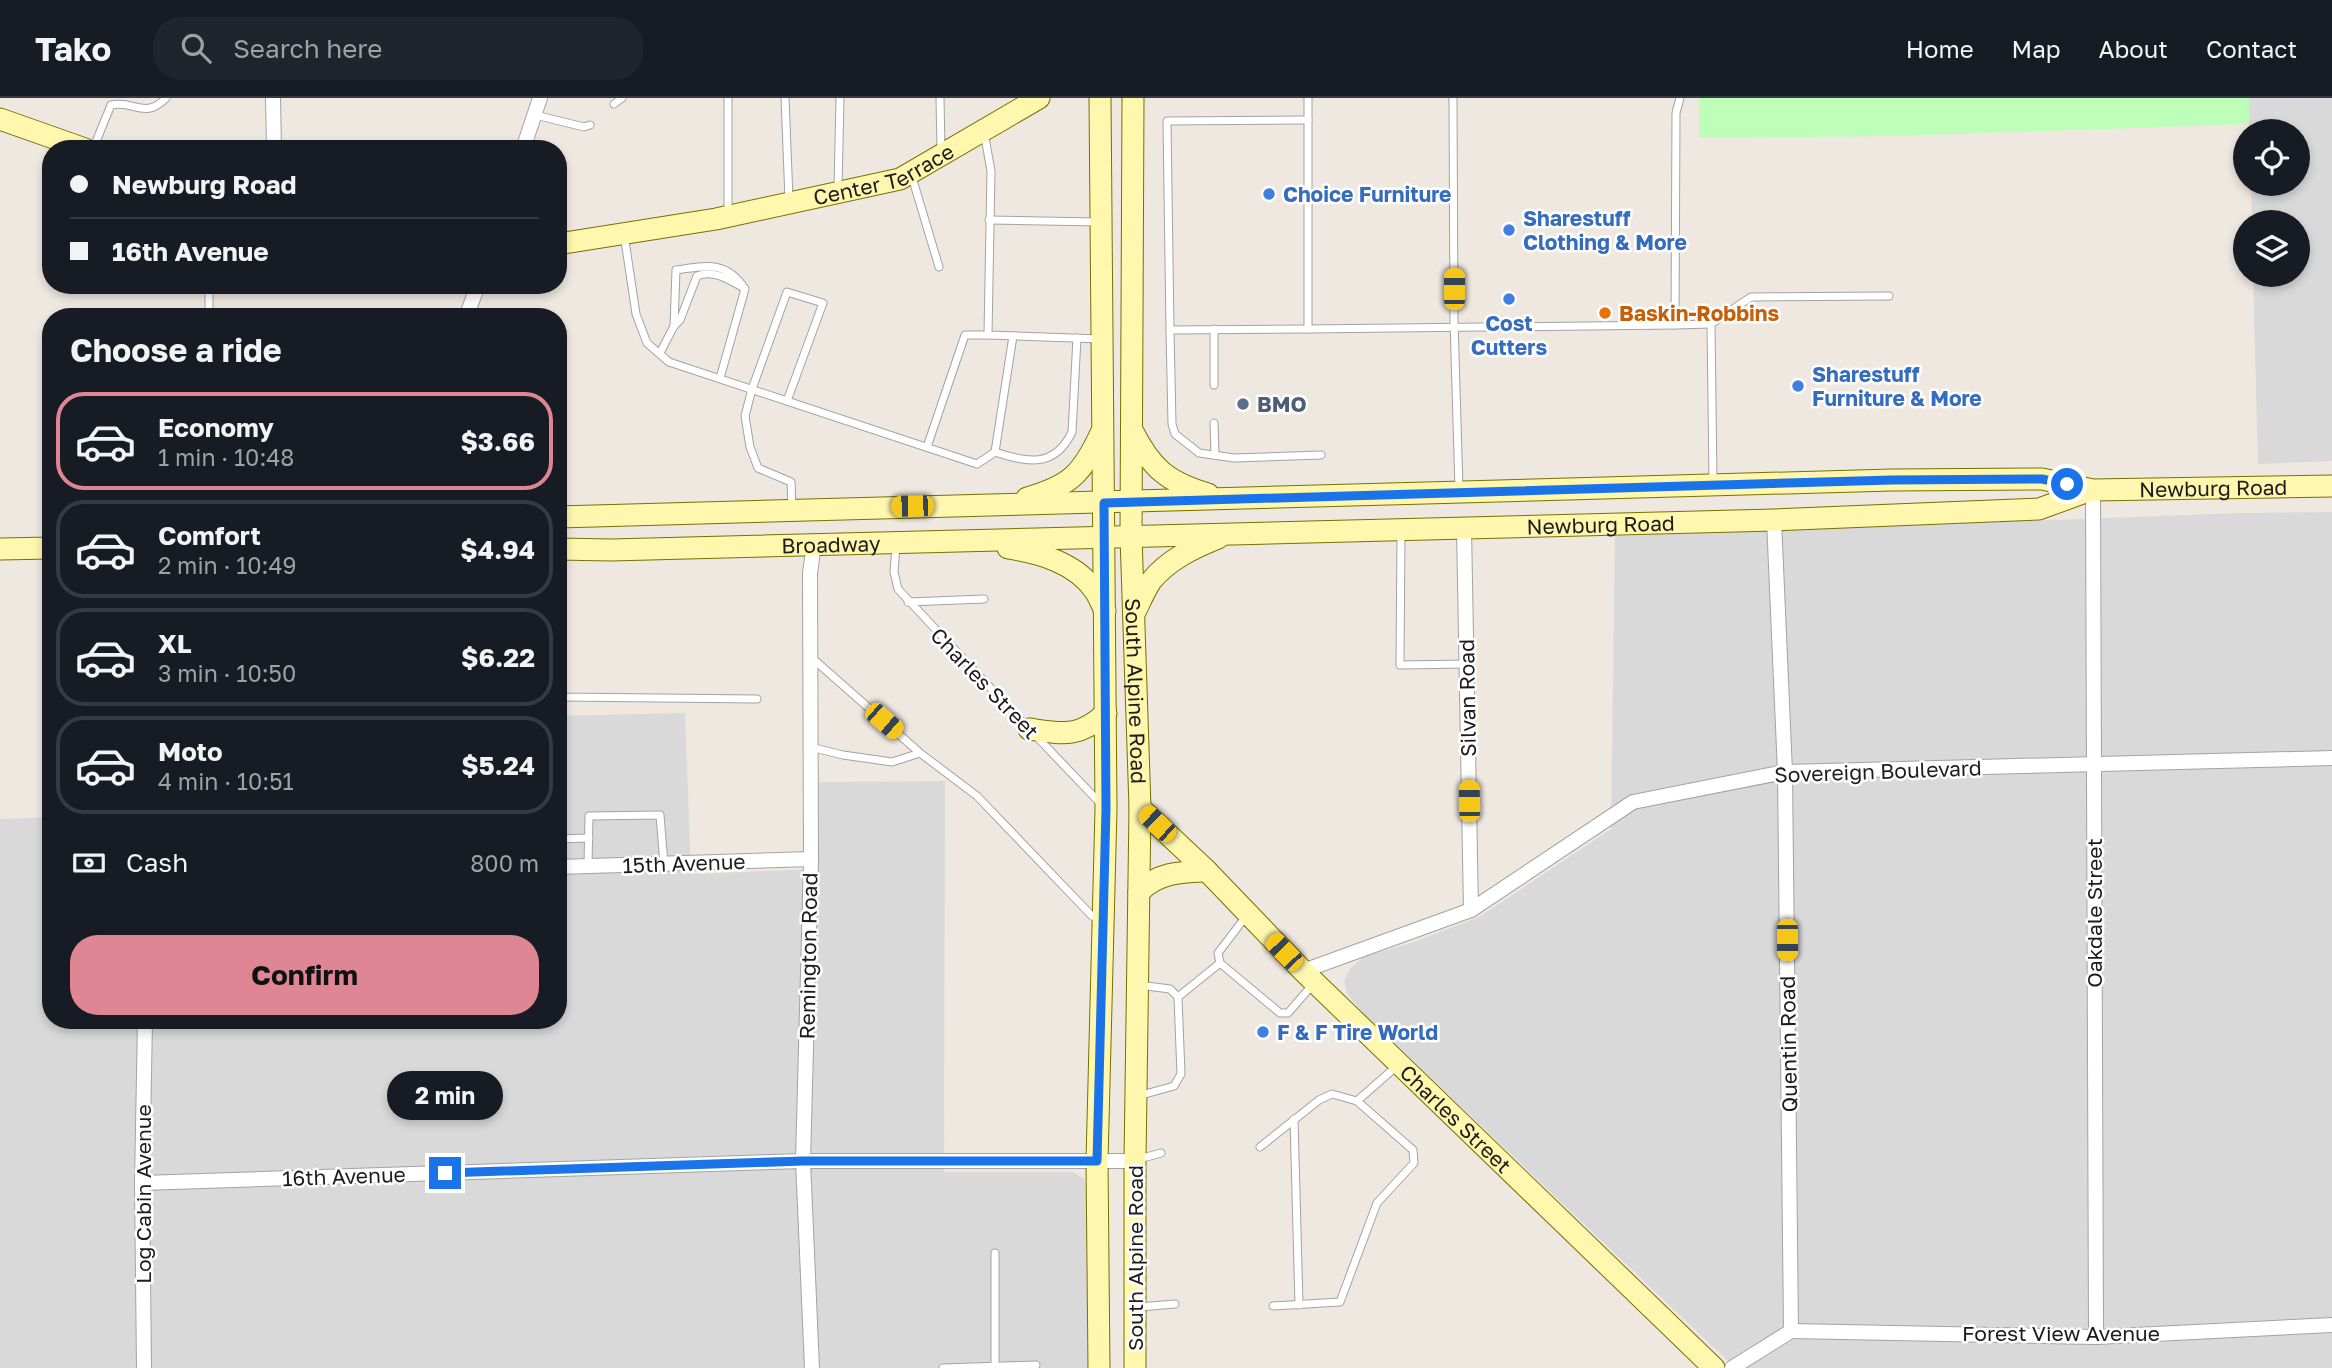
<!DOCTYPE html>
<meta charset="utf-8">
<style>
body{margin:0;font-family:"Golos Text",sans-serif;background:#20242c;color:#f1f3f6;height:100vh;display:flex;flex-direction:column;font-size:26px;white-space:nowrap}
*{box-sizing:border-box;margin:0}
p{font-size:23px;color:#9ea1a6}
.icon{flex:none;width:38px;height:38px;fill:none;stroke:currentColor;stroke-width:2;stroke-linecap:round;stroke-linejoin:round}
.map{position:relative;flex:1;overflow:hidden}
.details{position:absolute;left:42px;top:210px;width:525px;height:721px;display:flex;flex-direction:column;background:#171b24;border-radius:28px;box-shadow:0 4px 10px #0003}
.details>*{flex:none}
.hud{position:absolute;left:42px;top:42px;width:525px;height:154px;border-radius:28px;box-shadow:0 4px 10px #0003;display:grid;align-content:center;height:154px;padding:0 28px;background:#171b24}
.buttons{position:absolute;left:2233px;top:21px;display:grid;gap:14px}
.buttons a{display:grid;place-items:center;width:77px;height:77px;border-radius:50%;background:#171b24;box-shadow:0 4px 10px #0003;font-size:35px}
.end{position:absolute;width:32px;height:32px;margin:-16px;border:9px solid #1a73e8;background:#fff;box-shadow:0 0 0 4px #fff}
.from{border-radius:50%}
.bubble{position:absolute;height:49px;border-radius:24px;background:#171b24;box-shadow:0 4px 10px #0003;font-size:23px;font-weight:700;line-height:49px;text-align:center}
.car{position:absolute;width:21px;height:42px;margin:-21px -10px;border-radius:9px;box-shadow:0 0 5px 2px #0007;background:linear-gradient(#f5c518 24%,#345 0 40%,#f5c518 0 76%,#345 0 86%,#f5c518 0)}
.hud b{display:flex;align-items:center;gap:24px;height:66px;font-size:26px}
.hud b+b{border-top:2px solid #363941}
.hud i{width:18px;height:18px;background:#f1f3f6}
ul{padding:0;list-style:none}
li{display:flex;align-items:center;gap:21px;height:98px;margin:0 14px 10px;padding:0 14px;border:4px solid #363941;border-radius:28px}
li div{flex:1}
li b{display:block;font-size:26px}
li em{font-style:normal;font-weight:700}
li.current{border-color:#df8695}
li>.icon{width:63px;height:63px;stroke-width:1.5}
h2{padding:0 28px;font-size:32px;line-height:84px}
.pay{display:flex;align-items:center;gap:18px;height:77px;padding:0 28px;font-size:26px}
.pay p{margin-inline-start:auto}
.primary-button{display:flex;gap:14px;margin-top:auto;padding:14px 28px}
.primary-button a{flex:1;height:80px;border-radius:28px;background:#df8695;color:#111;font-size:28px;font-weight:700;line-height:80px;text-align:center}
header{display:flex;align-items:center;gap:42px;box-sizing:border-box;height:98px;padding:0 35px;background:#171b24;border-bottom:2px solid #363941}
header strong{font-size:33px}
nav{display:flex;gap:38px;margin-inline-start:auto;font-size:24px}
.search{width:490px;height:63px;background:#20242c;display:flex;align-items:center;gap:18px;box-sizing:border-box;padding:0 24px;border-radius:28px;color:#9ea1a6;font-size:26px}
.map>svg:first-child{display:block}
.residential{fill:#dad9d9}
.park{fill:#bdfeb8}
.lines{fill:none;stroke-linecap:round;stroke-linejoin:round}
.lane-casing{stroke:#a3a3a3;stroke-width:9}
.street-casing{stroke:#a3a3a3;stroke-width:16}
.secondary-casing{stroke:#767100;stroke-width:23}
.lane{stroke:#fff;stroke-width:7}
.street{stroke:#fff;stroke-width:14}
.secondary{stroke:#fff7ae;stroke-width:21}
.route{stroke:#1a73e8;stroke-width:9}
.shop-dot{fill:#3f7fe0;stroke:#fff;stroke-width:2.5}
.food-dot{fill:#e8710a;stroke:#fff;stroke-width:2.5}
.service-dot{fill:#5c6f8a;stroke:#fff;stroke-width:2.5}
.labels{text-anchor:middle;dominant-baseline:central;stroke-width:5;stroke-linejoin:round;paint-order:stroke}
.street-label{font-size:21px;fill:#1c1c1c;stroke:#fff}
.shop-label{font-size:21px;font-weight:bold;fill:#366cbe;stroke:#fff;text-anchor:start}
.food-label{font-size:21px;font-weight:bold;fill:#c56008;stroke:#fff;text-anchor:start}
.service-label{font-size:21px;font-weight:bold;fill:#4e5e75;stroke:#fff;text-anchor:start}
</style>
<header>
<strong>Tako</strong>
<div class="search"><svg class="icon" aria-label="search" viewBox="0 0 24 24"><circle cx="10" cy="10" r="6"/><path d="M15 15l6 6"/></svg>Search here</div>
<nav><a>Home</a><a>Map</a><a>About</a><a>Contact</a></nav>
</header>
<div class="map">
<svg width="2332" height="1270" viewBox="0 0 2332 1270">
<rect width="100%" height="100%" fill="#efe8e0"/>
<g class="residential">
<path d="M2249,0H2332V363L2258,366L2253,177H2298V124H2252L2251,86H2298V33H2249Z"/>
<path d="M2332,414V1270H1735L1363,915L1348,897L1344,883L1350,871L1363,859L1414,844L1479,819L1611,731L1615,438L2241,415Z"/>
<path d="M685,615L691,776L819,771L818,684L945,683L944,1074H1073L1084,1081L1088,1095V1270H0V721L51,719V922H558V618Z"/>
</g>
<path class="park" d="M1699,0H2249V26L1897,38L1699,40Z"/>
<g class="lines">
<g class="lane-casing">
<g id="lane">
<path d="M728,0V114"/>
<path d="M785,0L789,101"/>
<path d="M940,0L941,52"/>
<path d="M1308,0V231L1675,227L1676,15L1680,0"/>
<path d="M1453,0L1454,223L1459,391"/>
<path d="M614,6L622,0"/>
<path d="M535,17L584,29L590,27"/>
<path d="M1308,22L1167,23L1170,232L1308,231"/>
<path d="M984,34L991,73L988,237L1101,241"/>
<path d="M93,51L111,7C135,2 144,22 166,0"/>
<path d="M912,79L939,169"/>
<path d="M838,90L840,0"/>
<path d="M989,122L1097,124"/>
<path d="M624,136L636,216L647,245L669,264L977,366L995,354L1013,238"/>
<path d="M209,187V219"/>
<path d="M1711,226L1713,383"/>
<path d="M1675,227L1711,226L1751,199L1889,198"/>
<path d="M674,228L680,222L697,178C712,171 728,181 742,189"/>
<path d="M1214,231V287"/>
<path d="M1170,232L1172,326L1175,336L1199,355L1234,360L1321,357"/>
<path d="M660,255L674,228L676,172C706,168 726,162 745,191L720,280"/>
<path d="M787,303L823,205L787,194L752,291L745,318L750,349L758,370L791,384L792,410"/>
<path d="M1214,325L1215,357"/>
<path d="M927,349L965,237H988"/>
<path d="M995,354C1027,365 1055,370 1072,334L1077,240"/>
<path d="M1401,435L1400,567L1467,566"/>
<path d="M896,448L894,474L898,491L1028,630"/>
<path d="M908,504L984,501"/>
<path d="M812,560L920,655L977,698L1092,818"/>
<path d="M558,597L563,599L757,601"/>
<path d="M1036,638L1100,705"/>
<path d="M810,649L843,657L892,664L920,655"/>
<path d="M558,741L589,740"/>
<path d="M588,767L589,718L660,717L664,766"/>
<path d="M1247,817L1218,855L1220,865L1280,915H1288L1314,885"/>
<path d="M1178,899L1220,865"/>
<path d="M1138,998L1174,988L1181,976L1178,899L1170,891L1139,887"/>
<path d="M1294,1021L1299,1207"/>
<path d="M1260,1049L1319,1002L1332,996L1357,1003L1398,967"/>
<path d="M1139,1061L1161,1055"/>
<path d="M1273,1208L1340,1204L1377,1105L1414,1065L1413,1052L1357,1003"/>
<path d="M1139,1209L1175,1206"/>
<path d="M995,1268V1155"/>
<path d="M943,1270L1036,1267"/>
</g>
</g>
<g class="street-casing">
<g id="street">
<path d="M273,0L274,51"/>
<path d="M523,51L540,0"/>
<path d="M466,219L478,187"/>
<path d="M2093,392L2096,1239"/>
<path d="M1464,430L1471,812"/>
<path d="M558,769L811,761"/>
<path d="M1303,873L1471,812L1633,704L1785,674L2332,660"/>
<path d="M142,1085L803,1063H1135"/>
<path d="M1791,1233L2096,1239L2332,1227"/>
<path d="M144,1270L142,1085L145,922"/>
<path d="M812,1270L803,1063L811,761L810,475L814,446"/>
<path d="M1732,1270L1791,1233L1785,674L1774,422"/>
</g>
</g>
<g class="secondary-casing">
<g id="secondary">
<path id="s1" d="M1133,0L1131,438L1140,710L1135,1063V1270"/>
<path d="M0,21L85,51"/>
<path id="s2" d="M558,146L716,121L900,81L1039,0"/>
<path d="M1132,332C1151,370 1167,384 1208,396"/>
<path d="M1027,400C1070,388 1082,376 1101,335"/>
<path id="s3" d="M558,419L1892,382L2042,381L2093,392L2332,388"/>
<path d="M1008,450C1040,455 1076,465 1095,493C1099,499 1102,507 1105,513"/>
<path d="M0,451L51,450"/>
<path id="s4" d="M558,451L611,452L1774,422L2039,411L2091,392"/>
<path d="M1135,514C1140,504 1145,492 1151,483C1168,462 1193,450 1218,440"/>
<path d="M1029,631C1064,636 1079,640 1106,615"/>
<path id="s5" d="M1140,710L1207,773L1303,873L1714,1270"/>
<path d="M1139,794C1158,774 1181,774 1207,773"/>
<path d="M1099,1270L1097,1063L1106,711L1100,0"/>
</g>
</g>
<use href="#lane" class="lane"/>
<use href="#street" class="street"/>
<use href="#secondary" class="secondary"/>
</g>
<g class="lines">
<path class="route" d="M445,1075L803,1063H1097L1106,711L1104,405L1892,382L2042,381L2067,386"/>
</g>
<g class="shop-dot">
<circle cx="1269" cy="96" r="7"/>
<circle cx="1509" cy="132" r="7"/>
<circle cx="1509" cy="201" r="7"/>
<circle cx="1798" cy="288" r="7"/>
<circle cx="1263" cy="934" r="7"/>
</g>
<circle class="food-dot" cx="1605" cy="215" r="7"/>
<circle class="service-dot" cx="1243" cy="306" r="7"/>
<g class="labels">
<g class="street-label">
<text stroke="none"><textPath href="#s2" startOffset="334">Center Terrace</textPath></text>
<text stroke="none"><textPath href="#s3" startOffset="1657">Newburg Road</textPath></text>
<text stroke="none"><textPath href="#s4" startOffset="1043">Newburg Road</textPath></text>
<text stroke="none"><textPath href="#s4" startOffset="273">Broadway</textPath></text>
<text transform="translate(985 585) rotate(46)">Charles Street</text>
<text stroke="none"><textPath href="#s1" startOffset="593">South Alpine Road</textPath></text>
<text transform="translate(1467 600) rotate(-91)">Silvan Road</text>
<text transform="translate(1878 673) rotate(-2)">Sovereign Boulevard</text>
<text transform="translate(684 765) rotate(-2)">15th Avenue</text>
<text transform="translate(2094 815) rotate(-90)">Oakdale Street</text>
<text transform="translate(808 858) rotate(-89)">Remington Road</text>
<text transform="translate(1788 946) rotate(-91)">Quentin Road</text>
<text stroke="none"><textPath href="#s5" startOffset="443">Charles Street</textPath></text>
<text transform="translate(344 1078) rotate(-2)">16th Avenue</text>
<text transform="translate(143 1096) rotate(-90)">Log Cabin Avenue</text>
<text transform="translate(1135 1160) rotate(-90)">South Alpine Road</text>
<text x="2061" y="1235">Forest View Avenue</text>
</g>
<g class="shop-label">
<text x="1283" y="96">Choice Furniture</text>
<text x="1523" y="120">Sharestuff<tspan x="1523" dy="24">Clothing &amp; More</tspan></text>
<text x="1509" y="225" text-anchor="middle">Cost<tspan x="1509" dy="24">Cutters</tspan></text>
<text x="1812" y="276">Sharestuff<tspan x="1812" dy="24">Furniture &amp; More</tspan></text>
<text x="1277" y="934">F &amp; F Tire World</text>
</g>
<g class="food-label">
<text x="1619" y="215">Baskin-Robbins</text>
</g>
<g class="service-label">
<text x="1257" y="306">BMO</text>
</g>
</g>
</svg>
<div class="buttons">
<a><svg class="icon" aria-label="locate" viewBox="0 0 24 24"><circle cx="12" cy="12" r="6"/><path d="M12 2v4M12 18v4M2 12h4M18 12h4"/></svg></a>
<a><svg class="icon" aria-label="layers" viewBox="0 0 24 24"><path d="M12 4l9 5-9 5-9-5zM3 14l9 5 9-5"/></svg></a>
</div>
<i class="end from" style="left:2067px;top:386px"></i>
<i class="end" style="left:445px;top:1075px"></i>
<div class="bubble" style="left:387px;top:973px;width:116px">2 min</div>
<i class="car" style="left:1454px;top:191px;rotate:0deg"></i>
<i class="car" style="left:912px;top:408px;rotate:269deg"></i>
<i class="car" style="left:884px;top:623px;rotate:131deg"></i>
<i class="car" style="left:1469px;top:703px;rotate:359deg"></i>
<i class="car" style="left:1157px;top:726px;rotate:313deg"></i>
<i class="car" style="left:1787px;top:842px;rotate:180deg"></i>
<i class="car" style="left:1284px;top:854px;rotate:316deg"></i>
<div class="hud">
<b><i class="from"></i>Newburg Road</b>
<b><i></i>16th Avenue</b>
</div>
<section class="details">
<h2>Choose a ride</h2>
<ul>
<li class="current"><svg class="icon" aria-label="car" viewBox="0 0 24 24"><path d="M5 17H2v-5l4-1 3-4h7l3 4 3 1v5h-3M9 17h6M6 11h13"/><circle cx="7" cy="17" r="2"/><circle cx="17" cy="17" r="2"/></svg><div><b>Economy</b><p>1 min · 10:48</p></div><em>$3.66</em></li>
<li><svg class="icon" aria-label="car" viewBox="0 0 24 24"><path d="M5 17H2v-5l4-1 3-4h7l3 4 3 1v5h-3M9 17h6M6 11h13"/><circle cx="7" cy="17" r="2"/><circle cx="17" cy="17" r="2"/></svg><div><b>Comfort</b><p>2 min · 10:49</p></div><em>$4.94</em></li>
<li><svg class="icon" aria-label="car" viewBox="0 0 24 24"><path d="M5 17H2v-5l4-1 3-4h7l3 4 3 1v5h-3M9 17h6M6 11h13"/><circle cx="7" cy="17" r="2"/><circle cx="17" cy="17" r="2"/></svg><div><b>XL</b><p>3 min · 10:50</p></div><em>$6.22</em></li>
<li><svg class="icon" aria-label="car" viewBox="0 0 24 24"><path d="M5 17H2v-5l4-1 3-4h7l3 4 3 1v5h-3M9 17h6M6 11h13"/><circle cx="7" cy="17" r="2"/><circle cx="17" cy="17" r="2"/></svg><div><b>Moto</b><p>4 min · 10:51</p></div><em>$5.24</em></li>
</ul>
<div class="pay"><svg class="icon" aria-label="cash" viewBox="0 0 24 24"><path d="M3 7h18v10H3z"/><circle cx="12" cy="12" r="2"/></svg>Cash<p>800 m</p></div>
<div class="primary-button"><a>Confirm</a></div>
</section>
</div>
